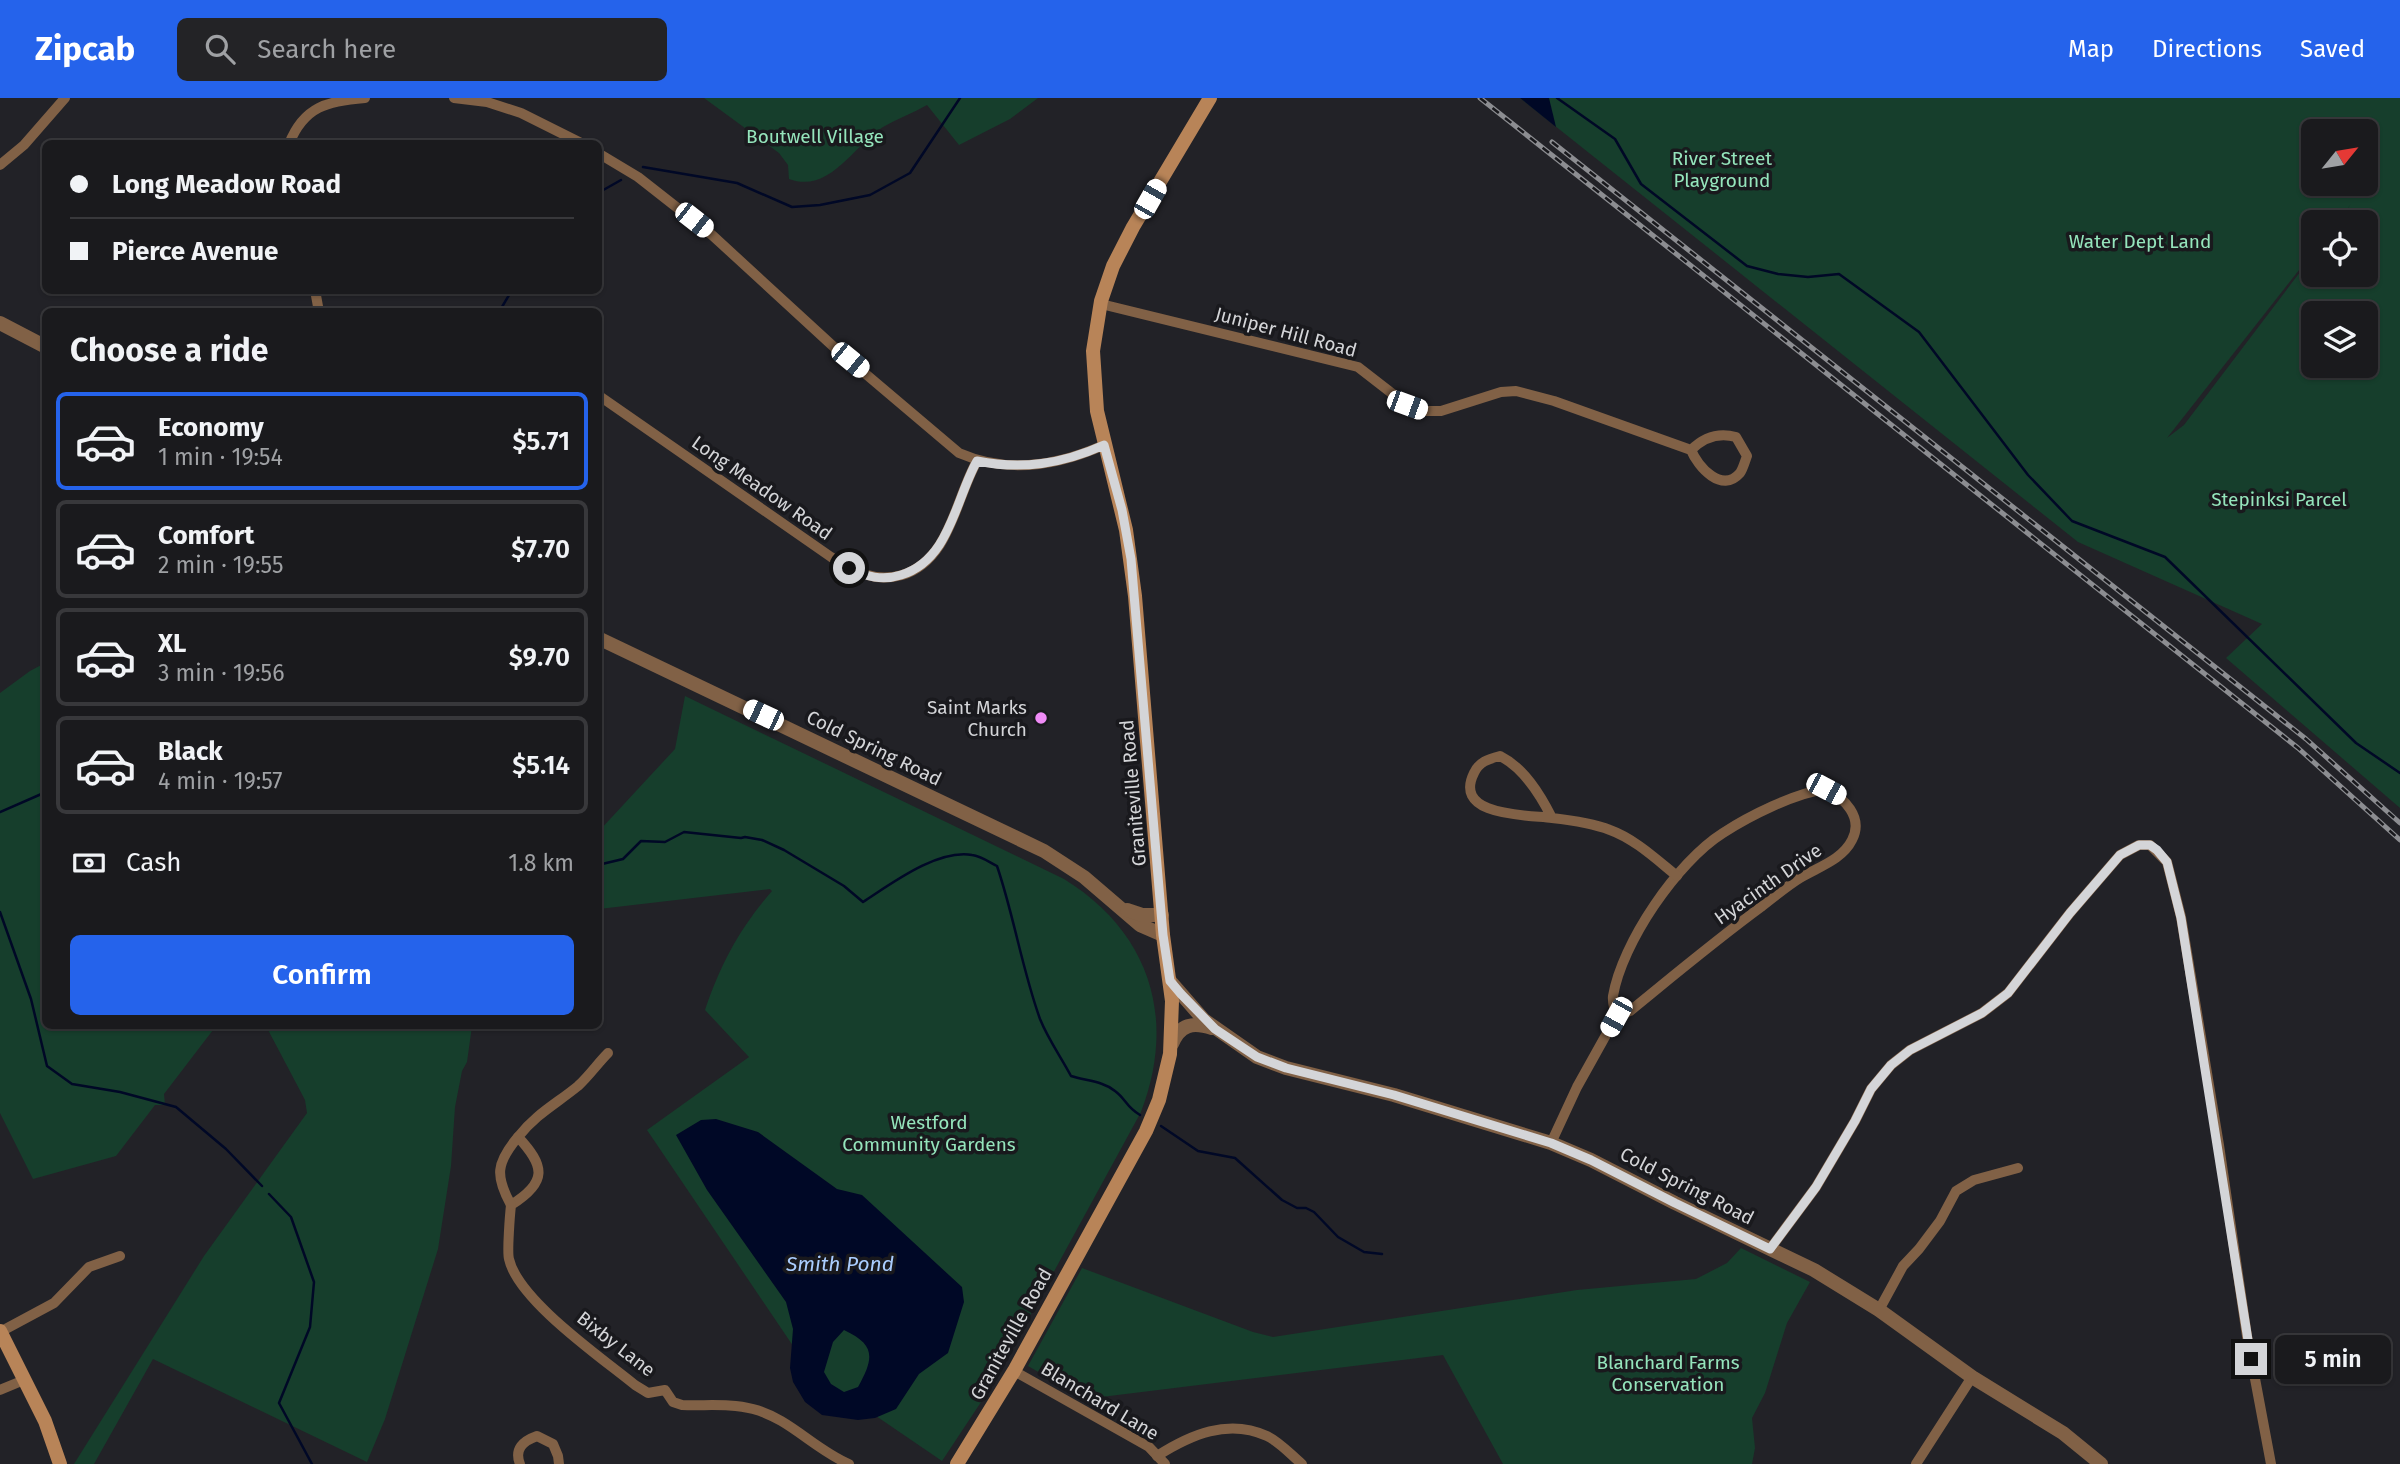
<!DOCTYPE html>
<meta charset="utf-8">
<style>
body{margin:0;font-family:"Fira Sans",sans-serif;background:#232326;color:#f1f3f6;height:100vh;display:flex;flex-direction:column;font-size:26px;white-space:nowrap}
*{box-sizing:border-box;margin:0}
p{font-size:23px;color:#9fa1a4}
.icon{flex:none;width:38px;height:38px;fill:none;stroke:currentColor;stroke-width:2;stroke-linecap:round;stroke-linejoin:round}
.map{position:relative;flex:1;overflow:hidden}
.drawer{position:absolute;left:42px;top:210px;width:560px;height:721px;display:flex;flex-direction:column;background:#1a1a1d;border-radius:10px;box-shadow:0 2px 5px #0004,0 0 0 2px #38383b}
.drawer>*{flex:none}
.guide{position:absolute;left:42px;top:42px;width:560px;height:154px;border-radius:10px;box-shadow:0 2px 5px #0004,0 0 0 2px #38383b;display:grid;align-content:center;height:154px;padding:0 28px;background:#1a1a1d}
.needle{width:46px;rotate:60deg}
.tools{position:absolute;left:2301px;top:21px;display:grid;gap:14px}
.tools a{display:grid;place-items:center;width:77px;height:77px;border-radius:10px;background:#1a1a1d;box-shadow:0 2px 5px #0004,0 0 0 2px #38383b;font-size:35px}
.end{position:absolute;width:32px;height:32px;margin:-16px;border:9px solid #d4d5d8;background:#111;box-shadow:0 0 0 4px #111}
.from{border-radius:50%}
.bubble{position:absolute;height:49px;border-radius:10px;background:#1a1a1d;box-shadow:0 2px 5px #0004,0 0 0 2px #38383b;font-size:23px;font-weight:600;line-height:49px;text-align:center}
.car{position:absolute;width:21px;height:42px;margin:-21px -10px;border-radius:9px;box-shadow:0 0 5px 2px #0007;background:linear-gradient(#fff 24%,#345 0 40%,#fff 0 76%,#345 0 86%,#fff 0)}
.guide b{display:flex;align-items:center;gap:24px;height:66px;font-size:26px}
.guide b+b{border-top:2px solid #38383b}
.guide i{width:18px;height:18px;background:#f1f3f6}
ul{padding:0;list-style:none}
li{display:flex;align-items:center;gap:21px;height:98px;margin:0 14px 10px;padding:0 14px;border:4px solid #38383b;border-radius:10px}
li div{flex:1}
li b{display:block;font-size:26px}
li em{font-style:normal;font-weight:600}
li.active{border-color:#2563eb}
li>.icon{width:63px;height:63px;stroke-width:1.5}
h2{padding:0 28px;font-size:32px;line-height:84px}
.pay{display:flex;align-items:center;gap:18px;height:77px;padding:0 28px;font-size:26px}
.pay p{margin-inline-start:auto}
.cta{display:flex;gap:14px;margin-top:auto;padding:14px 28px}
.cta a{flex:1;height:80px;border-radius:10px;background:#2563eb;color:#fff;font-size:28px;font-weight:600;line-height:80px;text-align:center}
header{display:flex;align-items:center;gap:42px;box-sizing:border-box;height:98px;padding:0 35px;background:#2563eb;color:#fff}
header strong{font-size:33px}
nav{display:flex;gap:38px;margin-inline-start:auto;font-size:24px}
.search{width:490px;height:63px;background:#232326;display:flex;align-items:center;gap:18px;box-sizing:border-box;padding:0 24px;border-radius:10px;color:#9fa1a4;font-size:26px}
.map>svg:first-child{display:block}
.green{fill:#163e2c;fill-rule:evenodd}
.water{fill:#000826;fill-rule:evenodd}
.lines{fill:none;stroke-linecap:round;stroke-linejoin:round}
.stream{stroke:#000826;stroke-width:2.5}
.minor{stroke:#816146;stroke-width:10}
.tertiary{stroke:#816146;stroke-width:14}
.secondary{stroke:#b88458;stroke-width:14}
.rail-casing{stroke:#8c8d91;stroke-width:5}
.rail{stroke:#19191d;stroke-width:2.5;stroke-dasharray:8;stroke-linecap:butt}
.route{stroke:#d4d5d8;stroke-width:9}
.poi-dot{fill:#ef8bf6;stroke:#19191d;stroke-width:2.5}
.labels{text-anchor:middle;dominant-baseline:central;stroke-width:7;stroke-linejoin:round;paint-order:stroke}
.park-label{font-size:19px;fill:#95e5bc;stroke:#19191d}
.street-label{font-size:19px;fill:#d4d5d8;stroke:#19191d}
.poi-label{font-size:19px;fill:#d4d5d8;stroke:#19191d;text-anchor:end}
.water-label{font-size:21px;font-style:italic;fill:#aacdfe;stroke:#19191d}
</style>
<header>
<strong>Zipcab</strong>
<div class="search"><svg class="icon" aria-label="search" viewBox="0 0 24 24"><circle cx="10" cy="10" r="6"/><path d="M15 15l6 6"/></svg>Search here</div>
<nav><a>Map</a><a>Directions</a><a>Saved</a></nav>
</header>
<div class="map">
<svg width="2400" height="1366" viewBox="0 0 2400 1366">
<rect width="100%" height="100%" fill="#222227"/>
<g class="green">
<path d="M704,0H1038L1010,21L959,47L927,7C913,15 897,21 883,29C853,48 830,96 789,81L788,67L779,55Z"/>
<path d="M1520,0H2400V710L2226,560L2262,526L2078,444ZM2314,33H2366V86H2314ZM2351,106L2338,124H2366V177H2314L2313,157L2184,327L2167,340L2314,153V124H2337ZM2314,215H2366V268H2314Z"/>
<path d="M45,565L46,928H216L164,996L165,1007H155L116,1058L33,1081L0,1015V595L30,573Z"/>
<path d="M685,598L1064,781C1150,834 1177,920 1141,1014L991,1289L942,1363L810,1273L647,1032L749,959L705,912C721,865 740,830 772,793L770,791L599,811V733L675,651Z"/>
<path d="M266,928H472L467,964L462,973L455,1009L451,1068L438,1151L385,1321L367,1364L153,1261L94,1366H74L204,1158L307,1015L305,1002Z"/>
<path d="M1741,1150L1810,1184L1787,1225L1765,1295L1752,1320L1755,1350L1752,1366H1503L1443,1257L1085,1301L1028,1268L1082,1170L1253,1234L1273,1239L1577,1192L1696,1181L1727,1165Z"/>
</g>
<g class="water">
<path d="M1520,0H1549L1556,29Z"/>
<path d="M716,1021L758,1034L837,1091L862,1097L962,1189L964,1204L948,1255L919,1276L896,1311L875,1320L858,1322L822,1317L805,1304L793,1284L790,1270L793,1231L786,1204L707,1092L676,1037L701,1022ZM844,1232C876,1247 874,1260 858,1289L844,1294L831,1286L824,1274L833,1244Z"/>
</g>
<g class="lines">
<g class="stream">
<path d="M1557,0L1615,41L1641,86L1747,168L1778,176L1808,179L1839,176L1919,234L2028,377L2072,423L2165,459L2356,645L2400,675"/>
<path d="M643,69L737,85L792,109L820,107L870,97L910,75L960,0"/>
<path d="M598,95L621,82"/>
<path d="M499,214L512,192"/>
<path d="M0,714L46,694"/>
<path d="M598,767L623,761L641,743L665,744L684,734L741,740L745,739L762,742L784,752L844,788L863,804C891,786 937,751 972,757C981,758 989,764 997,768C1014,818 1022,871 1040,921C1048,941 1061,959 1071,978C1086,983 1103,983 1115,993C1126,1001 1126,1009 1140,1017"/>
<path d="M0,814L31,901L47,968L72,986L120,994L176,1009L226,1051L262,1088"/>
<path d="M1161,1028L1198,1053L1235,1060L1282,1102L1297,1110H1306L1314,1114L1338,1139L1364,1154L1382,1156"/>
<path d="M269,1096L291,1119L314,1184L310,1229L279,1305L312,1366"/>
</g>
<g class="minor">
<path d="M454,0L487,4L521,15L583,46"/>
<path d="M289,46C304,8 328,3 365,0"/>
<path d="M598,55L638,79L712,137L835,250L959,355C1007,376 1057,368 1104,347"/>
<path d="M0,67L24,47L65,0"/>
<path d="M315,192L319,214"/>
<path d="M1101,206L1358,269L1407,307L1424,313H1441L1501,294L1516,293L1554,303L1691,352C1704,339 1718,334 1736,339L1747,358C1745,363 1743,371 1740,375C1722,396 1698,369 1691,352"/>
<path d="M598,297L831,459C854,473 874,485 902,477C950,462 955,402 977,363"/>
<path d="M1826,691C1844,700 1864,719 1852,742C1842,762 1818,769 1800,780C1787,788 1774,799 1761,809C1716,842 1673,878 1630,913L1616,919C1615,912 1612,905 1613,898C1622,845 1677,764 1723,735C1749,718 1795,695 1826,691Z"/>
<path d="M1552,720C1540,696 1524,670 1500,658C1488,661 1479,664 1474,675C1452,719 1529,717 1552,720C1570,722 1592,725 1610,732C1635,741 1657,762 1677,778"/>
<path d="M608,955C598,965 589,978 578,988C556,1006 536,1016 518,1039C545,1068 548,1084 511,1107C510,1116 507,1154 509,1161C518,1202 602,1260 635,1287L648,1295L665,1292L673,1304L682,1307C705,1308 731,1305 753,1311C789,1320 815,1352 849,1366"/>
<path d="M1551,1045L1577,989L1616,919"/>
<path d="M511,1107C495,1078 496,1065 518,1039"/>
<path d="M1770,1151L1816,1089L1855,1023L1871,991L1891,967L1910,952L1982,915L2008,895L2070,815L2120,757L2139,747H2150L2167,764L2181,819L2219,1047L2247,1238L2271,1366"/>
<path d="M1879,1212L1903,1168L1919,1151L1940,1123L1956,1093L1974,1082L2018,1070"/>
<path d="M0,1234L54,1205L89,1169L120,1158"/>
<path d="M1014,1273L1149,1349L1165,1366"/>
<path d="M0,1292L24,1282"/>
<path d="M1157,1358C1190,1337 1228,1320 1267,1338C1280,1344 1291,1357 1302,1366"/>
<path d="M520,1366C514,1351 523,1343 537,1338L553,1346L558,1358L559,1366"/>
<path d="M1916,1366L1972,1279"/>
</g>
<g class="tertiary">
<path d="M0,225L46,249"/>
<path d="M598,540L1044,753L1084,779L1140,827L1163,837"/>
<path d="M1127,812L1142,817H1162"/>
<path d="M1170,883L1204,922L1257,959L1286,970L1394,997L1551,1045L1591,1062L1675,1105L1814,1172L1879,1212L1972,1279L2063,1335L2101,1366"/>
<path d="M1172,946C1180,926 1193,924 1212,930"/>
</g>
<g class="secondary">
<path d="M0,1233L45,1323L60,1366"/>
<path d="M957,1366L1014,1273L1146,1033L1159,1002L1170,956L1172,903L1163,837L1135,498L1126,432L1097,313L1093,253L1101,203L1113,168L1133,129L1210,0"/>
</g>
<g class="rail-casing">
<g id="rail">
<path d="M1480,0L2298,650L2400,742"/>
<path d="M1552,44L2306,641L2400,725"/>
</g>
</g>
<use href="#rail" class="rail"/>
</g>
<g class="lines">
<path class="route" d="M849,470C867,479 882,483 901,477C950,462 955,402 977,363C1022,372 1062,366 1104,347L1122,412L1131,461L1163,837L1170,883L1181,896L1215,931L1257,959L1286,970L1394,997L1551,1045L1591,1062L1675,1105L1770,1151L1816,1089L1855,1023L1871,991L1891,967L1910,952L1982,915L2008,895L2070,815L2120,757L2139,747H2150L2157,752L2167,764L2181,820L2251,1261"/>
</g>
<circle class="poi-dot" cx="1041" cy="620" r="7"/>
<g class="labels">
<g class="park-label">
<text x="815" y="38">Boutwell Village</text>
<text x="1722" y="60">River Street<tspan x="1722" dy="22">Playground</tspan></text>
<text x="2140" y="143">Water Dept Land</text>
<text x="2279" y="401">Stepinksi Parcel</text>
<text x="929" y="1024">Westford<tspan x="929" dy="22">Community Gardens</tspan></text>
<text x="1668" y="1264">Blanchard Farms<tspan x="1668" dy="22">Conservation</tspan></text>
</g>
<g class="street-label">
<text transform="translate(1286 234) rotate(15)">Juniper Hill Road</text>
<text transform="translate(762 390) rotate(35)">Long Meadow Road</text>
<text transform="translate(874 650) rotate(26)">Cold Spring Road</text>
<text transform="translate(1133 695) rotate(-95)">Graniteville Road</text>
<text transform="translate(1768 786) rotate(-35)">Hyacinth Drive</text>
<text transform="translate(1687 1088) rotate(27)">Cold Spring Road</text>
<text transform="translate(1011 1236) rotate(-61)">Graniteville Road</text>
<text transform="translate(616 1246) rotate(38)">Bixby Lane</text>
<text transform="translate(1100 1303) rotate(31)">Blanchard Lane</text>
</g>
<g class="poi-label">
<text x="1027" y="609">Saint Marks<tspan x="1027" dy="22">Church</tspan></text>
</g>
<g class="water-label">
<text x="840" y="1166">Smith Pond</text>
</g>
</g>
</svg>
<div class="tools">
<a><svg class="needle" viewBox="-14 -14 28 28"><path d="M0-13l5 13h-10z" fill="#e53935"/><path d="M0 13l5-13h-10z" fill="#9fa1a4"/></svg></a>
<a><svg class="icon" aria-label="locate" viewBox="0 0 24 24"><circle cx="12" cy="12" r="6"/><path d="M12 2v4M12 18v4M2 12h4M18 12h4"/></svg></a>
<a><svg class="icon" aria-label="layers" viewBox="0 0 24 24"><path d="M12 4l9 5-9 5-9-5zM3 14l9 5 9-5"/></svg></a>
</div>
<i class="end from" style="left:849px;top:470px"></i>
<i class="end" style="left:2251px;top:1261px"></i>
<div class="bubble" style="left:2275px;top:1237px;width:116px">5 min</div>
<i class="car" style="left:1150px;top:101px;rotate:30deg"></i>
<i class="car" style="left:694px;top:122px;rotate:128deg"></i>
<i class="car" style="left:850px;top:262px;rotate:129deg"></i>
<i class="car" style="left:1407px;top:307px;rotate:110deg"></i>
<i class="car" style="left:763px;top:617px;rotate:295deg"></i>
<i class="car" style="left:1826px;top:691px;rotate:118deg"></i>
<i class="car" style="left:1616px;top:919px;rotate:209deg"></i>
<div class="guide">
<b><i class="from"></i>Long Meadow Road</b>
<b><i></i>Pierce Avenue</b>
</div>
<section class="drawer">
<h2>Choose a ride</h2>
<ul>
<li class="active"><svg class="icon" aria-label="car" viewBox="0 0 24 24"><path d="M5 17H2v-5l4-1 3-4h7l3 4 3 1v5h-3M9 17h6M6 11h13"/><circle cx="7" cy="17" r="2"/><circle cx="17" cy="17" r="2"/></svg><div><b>Economy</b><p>1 min · 19:54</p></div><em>$5.71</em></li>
<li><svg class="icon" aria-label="car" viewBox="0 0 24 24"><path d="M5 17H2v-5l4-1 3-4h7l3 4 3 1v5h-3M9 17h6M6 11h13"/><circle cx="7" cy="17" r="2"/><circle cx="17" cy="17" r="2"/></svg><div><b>Comfort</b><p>2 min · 19:55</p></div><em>$7.70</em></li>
<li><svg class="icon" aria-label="car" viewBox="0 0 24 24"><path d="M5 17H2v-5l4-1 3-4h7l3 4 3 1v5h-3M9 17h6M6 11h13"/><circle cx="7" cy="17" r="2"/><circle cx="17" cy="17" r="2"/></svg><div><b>XL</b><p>3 min · 19:56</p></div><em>$9.70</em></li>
<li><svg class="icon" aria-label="car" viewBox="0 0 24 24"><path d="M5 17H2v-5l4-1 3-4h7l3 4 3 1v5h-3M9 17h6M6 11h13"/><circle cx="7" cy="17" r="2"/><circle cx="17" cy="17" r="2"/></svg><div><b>Black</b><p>4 min · 19:57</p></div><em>$5.14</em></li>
</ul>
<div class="pay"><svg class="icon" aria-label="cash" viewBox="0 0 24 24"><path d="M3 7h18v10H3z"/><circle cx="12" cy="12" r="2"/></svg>Cash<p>1.8 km</p></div>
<div class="cta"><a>Confirm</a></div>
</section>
</div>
